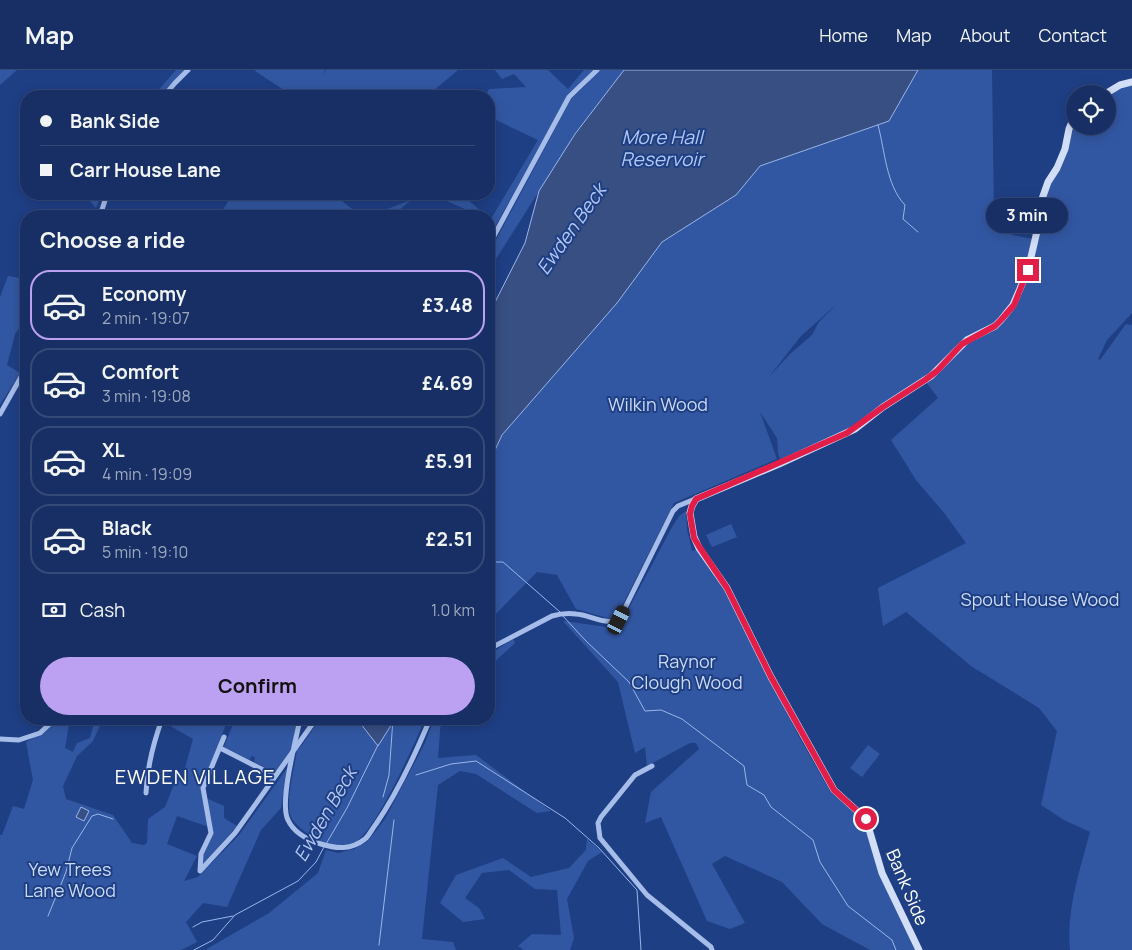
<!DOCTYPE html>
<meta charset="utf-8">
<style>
body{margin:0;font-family:Manrope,sans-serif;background:#243b6d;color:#f1f3f6;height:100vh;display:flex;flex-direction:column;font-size:19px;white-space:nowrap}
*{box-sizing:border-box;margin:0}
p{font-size:16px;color:#9ea9bf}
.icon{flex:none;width:28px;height:28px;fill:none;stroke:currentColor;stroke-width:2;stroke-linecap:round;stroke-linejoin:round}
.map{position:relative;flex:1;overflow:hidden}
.side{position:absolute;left:20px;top:140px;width:475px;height:515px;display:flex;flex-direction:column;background:#172f64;border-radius:20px;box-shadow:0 2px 12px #0003,0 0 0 1px #364a78}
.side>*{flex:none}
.top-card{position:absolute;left:20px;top:20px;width:475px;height:110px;border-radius:20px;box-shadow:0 2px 12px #0003,0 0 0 1px #364a78;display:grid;align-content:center;height:110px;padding:0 20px;background:#172f64}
.controls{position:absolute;left:1066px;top:15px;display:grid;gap:10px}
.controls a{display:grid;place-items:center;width:50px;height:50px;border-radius:50%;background:#172f64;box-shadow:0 2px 12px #0003,0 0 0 1px #364a78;font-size:25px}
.end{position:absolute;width:22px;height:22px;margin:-11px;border:6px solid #e11d48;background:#fff;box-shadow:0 0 0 2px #fff}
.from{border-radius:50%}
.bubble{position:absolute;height:35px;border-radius:18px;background:#172f64;box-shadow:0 2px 12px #0003,0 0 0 1px #364a78;font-size:16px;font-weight:700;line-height:35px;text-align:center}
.car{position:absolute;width:15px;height:30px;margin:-15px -8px;border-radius:6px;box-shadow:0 0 4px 1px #0007;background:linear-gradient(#222 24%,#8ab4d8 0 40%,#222 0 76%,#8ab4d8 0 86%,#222 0)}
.top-card b{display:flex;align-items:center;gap:18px;height:48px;font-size:19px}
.top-card b+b{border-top:1px solid #364a78}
.top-card i{width:12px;height:12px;background:#f1f3f6}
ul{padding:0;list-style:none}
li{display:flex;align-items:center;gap:15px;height:70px;margin:0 10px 8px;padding:0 10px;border:2px solid #364a78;border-radius:20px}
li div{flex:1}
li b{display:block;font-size:19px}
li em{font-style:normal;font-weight:700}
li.current{border-color:#bca0f2}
li>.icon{width:45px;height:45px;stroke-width:1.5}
h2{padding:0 20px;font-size:22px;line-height:60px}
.pay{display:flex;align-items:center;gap:12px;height:55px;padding:0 20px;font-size:19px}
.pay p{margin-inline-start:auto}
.cta{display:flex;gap:10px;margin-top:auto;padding:10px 20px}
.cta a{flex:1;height:58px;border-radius:30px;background:#bca0f2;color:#111;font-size:20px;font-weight:700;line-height:58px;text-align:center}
header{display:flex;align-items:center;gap:30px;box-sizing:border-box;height:70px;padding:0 25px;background:#172f64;border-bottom:1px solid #364a78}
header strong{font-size:24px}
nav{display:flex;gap:28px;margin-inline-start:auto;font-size:18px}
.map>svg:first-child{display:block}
.green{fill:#3257a2;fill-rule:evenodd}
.water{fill:#384f83;stroke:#9ab6eb}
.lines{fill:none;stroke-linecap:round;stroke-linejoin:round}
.stream{stroke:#9ab6eb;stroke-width:1}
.street{stroke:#a6bdea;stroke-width:5}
.secondary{stroke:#d2def8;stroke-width:7}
.route{stroke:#e11d48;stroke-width:6}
.labels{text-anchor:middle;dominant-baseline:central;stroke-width:4;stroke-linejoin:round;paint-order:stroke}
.park-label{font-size:18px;fill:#cbdaf7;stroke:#1f3f85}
.street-label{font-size:18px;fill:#fff;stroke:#1f3f85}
.water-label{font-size:19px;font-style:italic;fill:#b2c7f1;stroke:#1f3f85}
.quarter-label{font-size:20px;letter-spacing:1px;fill:#fff;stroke:#1f3f85}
</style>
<header>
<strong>Map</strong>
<nav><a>Home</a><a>Map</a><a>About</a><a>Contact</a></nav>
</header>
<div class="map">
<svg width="1132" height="880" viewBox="0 0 1132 880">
<rect width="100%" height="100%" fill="#1f3f85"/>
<g class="green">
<path d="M0,0H17L0,15Z"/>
<path d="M176,0H185L160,26H153Z"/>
<path d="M256,0H325L322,6L326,0H458L427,26H282L284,20L255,1Z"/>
<path d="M495,0H548L568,19L584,0H624L575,64L489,200V183L571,29L590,11L581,13L567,26L489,168V147L491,149L538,70L492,48L489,50V26H485L489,19L526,17L514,4L502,9Z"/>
<path d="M918,0H992L994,145L1015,160L1012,165L1034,169L1020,218L1002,248L975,266L928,307L848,360L791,386L780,389L778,383L777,368L760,342L777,389L674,433L617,546L611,549L576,539L557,505L537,502L489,551V393L502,365L617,233L662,172L736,125L760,96L889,51ZM838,233L819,252L812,265L789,285L768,308L801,266Z"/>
<path d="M1132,15V243L1107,270L1098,289L1100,290L1126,254L1132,255V880H1070C1066,840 1080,800 1090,762L1064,750L1041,735L1057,661L1039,638L971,596L906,542L883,556L878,518L966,473L945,444L916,410L891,370L938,328L926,312L967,274L1001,253L1016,237L1030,200L1044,130L1067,78L1075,51V56H1108L1107,24Z"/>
<path d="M91,124H102L96,138L88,129Z"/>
<path d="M233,124H337V127L361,146H225L220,144Z"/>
<path d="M412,124H461L487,146H470L467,140L431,124L411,130L392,146H369L411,130Z"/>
<path d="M8,206L20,208L26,211V245L22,254L15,264L7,295L20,303L0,335V227Z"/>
<path d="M686,441L687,459L692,481L698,479L726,522L798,665L831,723L858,746L866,761L881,806L916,880H870L822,854L782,812L725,786L712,794L745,853L730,859L707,851L661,747L645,753L651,722L699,679L696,673H690L647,696L645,677L635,683L618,612L563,551L607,557L620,555L671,459L679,446Z"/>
<path d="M731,454L737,467L712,477L706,465Z"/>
<path d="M513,569L515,573L489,597V582L496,580Z"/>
<path d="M58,649H70L65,678L73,682L77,673L90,668L95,649H100L102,651L93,671L77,686L63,716L66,729L113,745L132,773L144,775L147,773L148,749L165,737L173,717L183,705L193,669L172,657L166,649H228L201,719L202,728L209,757L177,746L167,774L197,786L184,811L198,807L239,765L288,697L281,738L261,760L227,837L203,833L186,852L197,872L181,880H0V765H2L13,736L24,739L33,710L26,672L41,664Z"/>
<path d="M235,649H297L292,678L275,703L254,692L255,687L251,686L250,690L224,677Z"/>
<path d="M320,649H357L372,666L394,649H425C414,675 378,756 357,771C348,777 333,775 324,772C315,769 311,766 304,761C298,756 292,751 290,744C286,730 295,695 297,680L302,675Z"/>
<path d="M434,649H441L438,688L476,685L551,741L537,743L476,704L460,701L438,715L422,869L453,872L456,880H205L269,843L318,803L326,780L338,783L354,779L368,771L385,749L425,673Z"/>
<path d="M868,675L880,684L862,707L850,698Z"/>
<path d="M206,728L224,736V748L237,756L202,796L203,783L212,759Z"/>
<path d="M587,769L602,782L588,791L567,829L574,868L570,880H524L518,876L532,864L561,865L557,820L535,819L509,800L482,803L465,828L479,838L485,849L463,852L440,833L456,805L503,788L531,807L569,798L586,780Z"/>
</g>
<g class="water">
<path d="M624,0H918L889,51L760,96L736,125L662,172L617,233L502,365L489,393V244L525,173L539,121L575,64Z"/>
<path d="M357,649H395L378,676Z"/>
<path d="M81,737L89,741L84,751L76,747Z"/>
</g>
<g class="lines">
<g class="stream">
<path d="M878,55C885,81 886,115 905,135L903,149L918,162"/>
<path d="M489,492H503L560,542"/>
<path d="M562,545L586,571L629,612L645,641L661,640L682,649L744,696L747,715L764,725L771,737L813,770L820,792L848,836L892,870L896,880"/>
<path d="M416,705L451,694L476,691L565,748L599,778L637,820L641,880"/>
<path d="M383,727L389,705L393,649"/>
<path d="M326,774L347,738L378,675"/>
<path d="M48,846L66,802L72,778L92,746L98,744L113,749"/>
<path d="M193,857L202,852L233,846"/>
<path d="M379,875L394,750"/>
<path d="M194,880L213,870L235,845L298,811L316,792L324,777"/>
</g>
<g class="street">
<path d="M164,26L175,13L188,0"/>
<path d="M100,146L107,124"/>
<path d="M489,175L569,27L597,0"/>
<path d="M0,344L26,298"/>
<path d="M489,579L552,546C559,544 568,543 576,544C590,545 604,555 619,550L673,441L678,436L695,429"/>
<path d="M300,649C296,670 279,733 288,750C294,763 308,770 321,774C337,779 351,780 365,769C369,766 372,759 376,754C398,722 415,685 430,649"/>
<path d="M224,667L203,718L211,763L201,784L200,801L235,763L316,649"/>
<path d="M0,669L19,670L40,663L55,649"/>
<path d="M220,678L275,706"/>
<path d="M652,696L635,705L601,747L598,753L600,768L647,825L711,877L712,880"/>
<path d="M146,723C147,697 153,674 162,649"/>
</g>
<g class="secondary">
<path d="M1105,24L1120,15L1132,12"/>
<path d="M919,880L882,803L866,749L834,720L771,607L727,518L699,478L694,467L690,443L692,436L696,429L779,394L855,359L883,337L931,306L967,270L995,256L1001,250L1013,235L1028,200L1038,157L1042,129L1048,112L1057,98L1065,79L1069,59L1075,45"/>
</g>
</g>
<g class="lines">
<path class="route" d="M866,749L834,720L771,607L727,518L700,478L694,468L690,444L692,436L696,429L847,363L883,337L925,310L937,301L962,274L995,256L1001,250L1014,235L1028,200"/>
</g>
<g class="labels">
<g class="park-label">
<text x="658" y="334">Wilkin Wood</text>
<text x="1040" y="529">Spout House Wood</text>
<text x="687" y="591">Raynor<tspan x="687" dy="21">Clough Wood</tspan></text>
<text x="70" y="799">Yew Trees<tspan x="70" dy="21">Lane Wood</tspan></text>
</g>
<g class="street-label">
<text transform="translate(908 817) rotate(67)">Bank Side</text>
</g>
<g class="water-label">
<text x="662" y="67">More Hall<tspan x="662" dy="22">Reservoir</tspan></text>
<text transform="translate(571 159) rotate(-55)">Ewden Beck</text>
<text transform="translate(325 744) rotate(-60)">Ewden Beck</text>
</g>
<g class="quarter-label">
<text x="195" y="706">EWDEN VILLAGE</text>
</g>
</g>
</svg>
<div class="controls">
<a><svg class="icon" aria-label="locate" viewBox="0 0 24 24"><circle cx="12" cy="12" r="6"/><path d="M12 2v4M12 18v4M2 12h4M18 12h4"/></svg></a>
</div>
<i class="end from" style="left:866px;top:749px"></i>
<i class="end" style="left:1028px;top:200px"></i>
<div class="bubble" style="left:986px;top:128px;width:82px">3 min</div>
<i class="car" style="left:619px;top:550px;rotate:27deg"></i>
<div class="top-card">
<b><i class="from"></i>Bank Side</b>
<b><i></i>Carr House Lane</b>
</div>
<section class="side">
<h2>Choose a ride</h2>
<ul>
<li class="current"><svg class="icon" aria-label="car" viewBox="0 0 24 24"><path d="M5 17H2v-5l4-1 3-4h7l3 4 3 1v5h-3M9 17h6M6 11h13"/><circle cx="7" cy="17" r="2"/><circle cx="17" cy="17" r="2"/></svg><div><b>Economy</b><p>2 min · 19:07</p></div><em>£3.48</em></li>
<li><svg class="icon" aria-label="car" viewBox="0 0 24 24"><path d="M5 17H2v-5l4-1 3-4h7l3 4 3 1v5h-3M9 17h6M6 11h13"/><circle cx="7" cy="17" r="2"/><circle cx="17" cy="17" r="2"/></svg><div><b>Comfort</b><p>3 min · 19:08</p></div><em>£4.69</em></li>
<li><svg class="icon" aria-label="car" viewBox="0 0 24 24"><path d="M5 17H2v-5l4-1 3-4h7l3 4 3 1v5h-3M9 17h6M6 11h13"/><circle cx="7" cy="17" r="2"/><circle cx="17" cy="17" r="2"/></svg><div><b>XL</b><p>4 min · 19:09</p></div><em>£5.91</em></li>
<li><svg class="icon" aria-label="car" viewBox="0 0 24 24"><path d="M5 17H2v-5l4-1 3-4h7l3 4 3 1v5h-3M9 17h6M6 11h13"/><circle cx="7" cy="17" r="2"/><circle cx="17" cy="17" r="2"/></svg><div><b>Black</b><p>5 min · 19:10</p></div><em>£2.51</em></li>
</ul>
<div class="pay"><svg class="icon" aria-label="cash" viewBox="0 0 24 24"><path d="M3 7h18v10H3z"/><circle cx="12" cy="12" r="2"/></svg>Cash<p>1.0 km</p></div>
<div class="cta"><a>Confirm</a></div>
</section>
</div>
